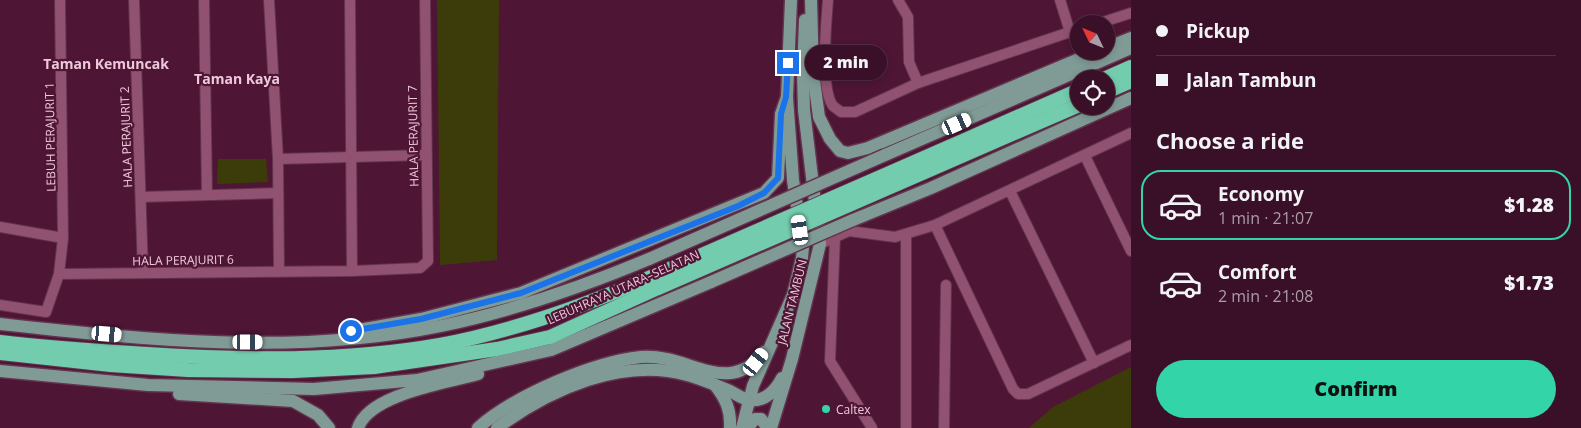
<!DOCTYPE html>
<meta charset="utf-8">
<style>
body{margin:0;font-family:"Open Sans",sans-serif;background:#451e34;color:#f1f3f6;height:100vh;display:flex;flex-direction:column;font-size:19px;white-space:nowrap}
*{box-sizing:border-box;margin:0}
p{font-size:16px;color:#ab9da8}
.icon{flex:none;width:28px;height:28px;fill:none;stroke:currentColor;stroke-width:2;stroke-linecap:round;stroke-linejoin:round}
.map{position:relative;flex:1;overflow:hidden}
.details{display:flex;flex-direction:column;background:#3a1028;width:450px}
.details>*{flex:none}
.banner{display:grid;align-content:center;height:110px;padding:0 25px;background:#3a1028}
.needle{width:32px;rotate:313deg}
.buttons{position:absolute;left:1070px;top:15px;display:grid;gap:10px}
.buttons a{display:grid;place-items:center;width:45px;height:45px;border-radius:50%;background:#3a1028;box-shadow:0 2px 8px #0003,0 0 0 1px #543045;font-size:25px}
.end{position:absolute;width:22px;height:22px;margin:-11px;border:6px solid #1a73e8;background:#fff;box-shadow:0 0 0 2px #fff}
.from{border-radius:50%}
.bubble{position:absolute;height:35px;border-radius:18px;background:#3a1028;box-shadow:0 2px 8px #0003,0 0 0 1px #543045;font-size:16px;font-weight:800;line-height:35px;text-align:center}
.car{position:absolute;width:15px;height:30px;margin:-15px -8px;border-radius:6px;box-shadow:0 0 4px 1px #0007;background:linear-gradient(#fff 24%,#345 0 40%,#fff 0 76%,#345 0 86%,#fff 0)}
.banner b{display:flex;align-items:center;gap:18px;height:48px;font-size:19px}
.banner b+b{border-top:1px solid #543045}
.banner i{width:12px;height:12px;background:#f1f3f6}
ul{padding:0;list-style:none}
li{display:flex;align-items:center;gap:15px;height:70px;margin:0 10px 8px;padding:0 15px;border:2px solid transparent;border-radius:20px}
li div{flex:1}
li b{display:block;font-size:19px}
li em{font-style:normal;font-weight:800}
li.on{border-color:#33d4a8}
li>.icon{width:45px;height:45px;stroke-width:1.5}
h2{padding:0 25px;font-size:22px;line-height:60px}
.action{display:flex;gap:10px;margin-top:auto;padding:10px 25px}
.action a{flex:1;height:58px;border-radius:30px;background:#33d4a8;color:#111;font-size:20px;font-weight:800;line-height:58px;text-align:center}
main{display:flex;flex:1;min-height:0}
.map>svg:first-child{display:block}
.green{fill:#3c3c0a}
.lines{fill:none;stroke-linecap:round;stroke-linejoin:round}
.minor-casing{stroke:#62344d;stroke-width:12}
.major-casing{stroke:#62344d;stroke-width:15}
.highway-casing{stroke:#62344d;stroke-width:16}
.minor{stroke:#915271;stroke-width:10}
.major{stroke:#809b96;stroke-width:12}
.highway{stroke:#74ccae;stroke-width:14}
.major-bridge-casing{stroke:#62344d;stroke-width:15;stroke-linecap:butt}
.highway-bridge-casing{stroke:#62344d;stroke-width:16;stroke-linecap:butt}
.major-bridge{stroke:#809b96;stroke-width:12}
.highway-bridge{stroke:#74ccae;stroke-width:14}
.route{stroke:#1a73e8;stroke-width:6}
.poi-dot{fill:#33d4a8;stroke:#4e1535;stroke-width:2}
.labels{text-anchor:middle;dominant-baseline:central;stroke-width:4.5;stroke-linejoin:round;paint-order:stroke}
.street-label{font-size:12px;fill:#eec9da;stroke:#4e1535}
.poi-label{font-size:12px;fill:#eec9da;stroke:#4e1535;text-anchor:start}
.neighbourhood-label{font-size:14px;font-weight:bold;fill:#eec9da;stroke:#4e1535}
</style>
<main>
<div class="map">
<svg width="1131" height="428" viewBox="0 0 1131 428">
<rect width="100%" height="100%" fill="#4e1535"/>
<g class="green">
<path d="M437,0H499L497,260L440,265Z"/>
<path d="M218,159H266L268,182L217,184Z"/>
<path d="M1131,367V428H1029L1053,407Z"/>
</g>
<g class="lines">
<g class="minor-casing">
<g id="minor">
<path d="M134,0L143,273"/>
<path d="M204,0L207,195"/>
<path d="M269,0L278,159L279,271"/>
<path d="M350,0L352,271"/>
<path d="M828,0C826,24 820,88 833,106L841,112H855L918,83L1079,29"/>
<path d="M898,0L908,17L909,62L918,83"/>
<path d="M1060,0L1070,32"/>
<path d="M1097,24L1131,13"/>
<path d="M1085,156L1131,251"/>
<path d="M278,159L426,155"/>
<path d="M1010,191L1094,363"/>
<path d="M141,197L278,193"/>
<path d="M935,225L1013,389L1018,394H1028L1131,345"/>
<path d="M0,227L63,238"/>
<path d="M835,236L830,361L872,428"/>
<path d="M820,244L849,231L895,237L935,225L1131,133"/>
<path d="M59,274L63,238L60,0"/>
<path d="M0,305L46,312L59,274L352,271L420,268L428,261L425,0"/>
<path d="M906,428V235"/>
<path d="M944,428L946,285"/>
</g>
</g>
<g class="major-casing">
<g id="major">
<path d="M811,0L813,73L819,117L830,139L840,151L848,153L868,148L1098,51"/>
<path d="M1106,48L1131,38"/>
<path d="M885,155L1131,48"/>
<path d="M853,220L931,188L1131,98"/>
<path d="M0,324C145,340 297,356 441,326C513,311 582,287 649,259"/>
<path d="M359,330L421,319L521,293L764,193L778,178L781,114L787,97"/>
<path d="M0,371L148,385L314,389L417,380L551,350L711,282"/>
<path d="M715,385C726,399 731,410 730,428"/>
<path d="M179,394L293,401L318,415L329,428"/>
<path d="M358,428C369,394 447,383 478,374"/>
<path d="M478,428C514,396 593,362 641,357C689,353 727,399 764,352"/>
<path d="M497,428C550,389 622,357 687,375C702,379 716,385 730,391C736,394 744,400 750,400C765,402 776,390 782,378"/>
<path d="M742,428L753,386L793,295L802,258L803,247L793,180L787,97L791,0"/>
<path d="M747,428L755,419H761L768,428"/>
<path d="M771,428L792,359L820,244L804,110L803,73L805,20"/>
</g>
</g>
<g class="highway-casing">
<g id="highway">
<path d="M1104,79L1131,67"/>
<path d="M1106,92L1131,81"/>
<path d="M892,172L1079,90"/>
<path d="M897,184L1079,105"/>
<path d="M0,342C49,348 98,351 147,354C245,360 343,362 440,345C514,331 587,305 656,275"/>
<path d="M0,353L111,365L188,370L293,371L374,367L497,349L550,337L658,288"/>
</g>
</g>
<use href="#minor" class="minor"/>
<use href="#major" class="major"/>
<use href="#highway" class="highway"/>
<g class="major-bridge-casing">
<g id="major-bridge">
<path d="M649,259L885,155"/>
<path d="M711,282L853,220"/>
</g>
</g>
<g class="highway-bridge-casing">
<g id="highway-bridge">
<path d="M656,275L892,172"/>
<path d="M658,288L897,184"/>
</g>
</g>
<use href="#major-bridge" class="major-bridge"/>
<use href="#highway-bridge" class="highway-bridge"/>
</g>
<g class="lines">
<path class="route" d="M351,331L421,319L521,293L738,206L764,193L778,178L781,114L786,97L788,63"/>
</g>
<circle class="poi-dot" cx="826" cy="409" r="5"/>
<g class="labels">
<g class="street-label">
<text transform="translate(413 136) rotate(-91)">HALA PERAJURIT 7</text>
<text transform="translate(50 137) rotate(-91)">LEBUH PERAJURIT 1</text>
<text transform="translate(126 137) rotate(-92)">HALA PERAJURIT 2</text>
<text transform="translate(183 260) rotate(-1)">HALA PERAJURIT 6</text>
<text transform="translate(623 287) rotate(-24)">LEBUHRAYA UTARA–SELATAN</text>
<text transform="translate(792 302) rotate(-76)">JALAN TAMBUN</text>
</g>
<g class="poi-label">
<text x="836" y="409">Caltex</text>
</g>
<g class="neighbourhood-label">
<text x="106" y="63">Taman Kemuncak</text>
<text x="237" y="78">Taman Kaya</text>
</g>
</g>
</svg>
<div class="buttons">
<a><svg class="needle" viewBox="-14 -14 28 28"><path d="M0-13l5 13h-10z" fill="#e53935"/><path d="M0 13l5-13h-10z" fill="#ab9da8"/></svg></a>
<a><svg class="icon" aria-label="locate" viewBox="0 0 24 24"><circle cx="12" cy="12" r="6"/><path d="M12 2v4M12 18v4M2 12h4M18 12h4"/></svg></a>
</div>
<i class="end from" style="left:351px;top:331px"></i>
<i class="end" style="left:788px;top:63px"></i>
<div class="bubble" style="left:805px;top:45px;width:82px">2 min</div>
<i class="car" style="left:957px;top:124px;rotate:66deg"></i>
<i class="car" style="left:800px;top:230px;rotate:352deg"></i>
<i class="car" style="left:107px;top:334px;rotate:95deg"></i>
<i class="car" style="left:248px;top:342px;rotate:90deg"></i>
<i class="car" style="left:756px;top:362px;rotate:38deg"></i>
</div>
<section class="details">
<div class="banner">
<b><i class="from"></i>Pickup</b>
<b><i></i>Jalan Tambun</b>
</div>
<h2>Choose a ride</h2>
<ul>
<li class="on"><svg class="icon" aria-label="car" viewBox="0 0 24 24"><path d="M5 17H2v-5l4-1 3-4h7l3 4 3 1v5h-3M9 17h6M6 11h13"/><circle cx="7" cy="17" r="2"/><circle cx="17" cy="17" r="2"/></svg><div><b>Economy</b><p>1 min · 21:07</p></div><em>$1.28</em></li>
<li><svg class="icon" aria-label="car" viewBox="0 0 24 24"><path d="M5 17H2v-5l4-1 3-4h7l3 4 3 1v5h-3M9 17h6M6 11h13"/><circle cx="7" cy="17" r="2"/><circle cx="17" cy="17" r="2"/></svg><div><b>Comfort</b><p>2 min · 21:08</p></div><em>$1.73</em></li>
</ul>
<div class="action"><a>Confirm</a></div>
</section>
</main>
